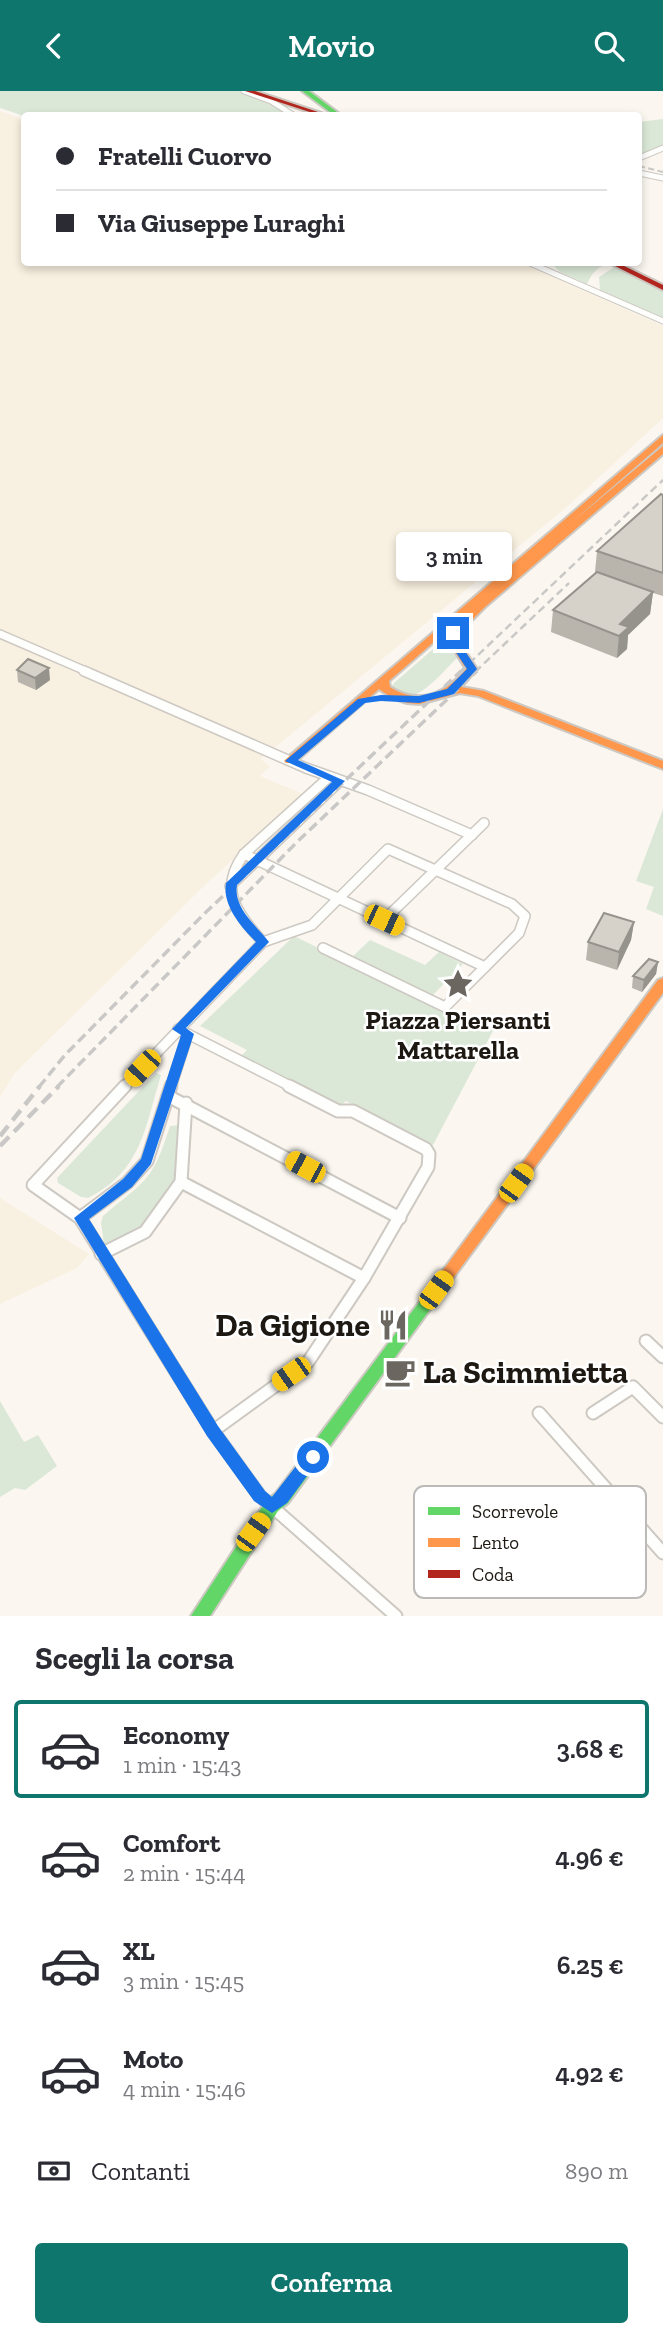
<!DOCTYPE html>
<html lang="it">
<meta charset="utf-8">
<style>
body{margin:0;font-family:"Zilla Slab",serif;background:#f7f7f7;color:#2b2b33;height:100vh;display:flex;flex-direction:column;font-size:26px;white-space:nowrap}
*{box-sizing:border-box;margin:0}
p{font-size:23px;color:#7c7c81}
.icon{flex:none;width:38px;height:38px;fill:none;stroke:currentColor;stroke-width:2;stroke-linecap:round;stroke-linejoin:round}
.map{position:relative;height:1525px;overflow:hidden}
.side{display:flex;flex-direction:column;background:#fff;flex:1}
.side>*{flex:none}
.guide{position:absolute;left:21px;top:21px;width:621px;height:154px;border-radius:7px;box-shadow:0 4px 10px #0003;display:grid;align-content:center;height:154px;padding:0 35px;background:#fff}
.end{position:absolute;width:32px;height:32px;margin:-16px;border:9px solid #1a73e8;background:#fff;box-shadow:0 0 0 4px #fff}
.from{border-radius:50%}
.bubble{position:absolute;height:49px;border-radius:7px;background:#fff;box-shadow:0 4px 10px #0003;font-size:23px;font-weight:600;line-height:49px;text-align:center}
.car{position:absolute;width:21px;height:42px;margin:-21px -10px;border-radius:9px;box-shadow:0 0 5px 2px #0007;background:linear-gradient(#f5c518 24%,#345 0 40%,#f5c518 0 76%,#345 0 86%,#f5c518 0)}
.guide b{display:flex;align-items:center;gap:24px;height:66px;font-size:26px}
.guide b+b{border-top:2px solid #e1e1e2}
.guide i{width:18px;height:18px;background:#2b2b33}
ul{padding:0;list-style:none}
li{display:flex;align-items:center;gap:21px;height:98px;margin:0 14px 10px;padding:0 21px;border:4px solid transparent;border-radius:7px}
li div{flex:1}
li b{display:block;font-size:26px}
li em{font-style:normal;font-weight:600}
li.active{border-color:#0f766e}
li>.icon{width:63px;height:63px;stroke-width:1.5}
h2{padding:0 35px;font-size:32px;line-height:84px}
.pay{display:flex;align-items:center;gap:18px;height:77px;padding:0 35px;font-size:26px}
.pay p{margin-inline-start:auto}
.primary-button{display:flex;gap:14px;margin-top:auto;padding:14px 35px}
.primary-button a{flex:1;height:80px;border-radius:7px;background:#0f766e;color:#fff;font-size:28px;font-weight:600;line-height:80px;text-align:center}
header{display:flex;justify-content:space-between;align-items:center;height:91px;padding:0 35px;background:#0f766e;color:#fff;font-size:32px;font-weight:600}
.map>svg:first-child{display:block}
.built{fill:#f8f0e0}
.green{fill:#dbe8d7}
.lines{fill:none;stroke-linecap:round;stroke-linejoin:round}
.street-far3-casing{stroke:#cdc9c2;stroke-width:7}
.street-far2-casing{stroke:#cdc9c2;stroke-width:10}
.street-far1-casing{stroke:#cdc9c2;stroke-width:12}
.street-casing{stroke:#cdc9c2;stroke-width:15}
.fast-casing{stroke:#cdc9c2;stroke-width:4}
.slow-casing{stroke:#cdc9c2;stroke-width:4}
.jam-casing{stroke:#cdc9c2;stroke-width:4}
.street-far3{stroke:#fefefd;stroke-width:5}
.street-far2{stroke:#fefefd;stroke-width:7}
.street-far1{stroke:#fefefd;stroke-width:9}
.street{stroke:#fefefd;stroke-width:11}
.fast{fill:#63d668;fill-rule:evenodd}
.slow{fill:#ff974d;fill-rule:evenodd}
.jam{fill:#b3261e;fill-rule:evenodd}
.rail-far3{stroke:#cac8c6;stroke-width:2;stroke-dasharray:6 3.5;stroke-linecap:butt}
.rail-far2{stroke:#cac8c6;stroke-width:2.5;stroke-dasharray:8 4.5;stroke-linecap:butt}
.rail-far1{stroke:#cac8c6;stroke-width:3.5;stroke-dasharray:10 5;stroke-linecap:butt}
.rail{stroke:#cac8c6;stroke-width:4.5;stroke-dasharray:13 7;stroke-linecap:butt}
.wall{fill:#b9b5ad}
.shaded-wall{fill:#96938d}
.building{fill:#d7d2c9;stroke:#96938d;stroke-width:2}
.route{fill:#1a73e8}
.labels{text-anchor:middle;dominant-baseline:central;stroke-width:5;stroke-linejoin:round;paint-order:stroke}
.poi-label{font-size:26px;font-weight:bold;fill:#1d1912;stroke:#fff}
.near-poi-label{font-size:32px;font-weight:bold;fill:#1d1912;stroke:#fff;text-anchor:end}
.key{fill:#fff;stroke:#bbbab8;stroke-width:2}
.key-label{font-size:19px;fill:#1d1912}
</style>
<header><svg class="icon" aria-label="back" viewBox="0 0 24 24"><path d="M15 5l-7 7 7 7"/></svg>Movio<svg class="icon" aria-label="search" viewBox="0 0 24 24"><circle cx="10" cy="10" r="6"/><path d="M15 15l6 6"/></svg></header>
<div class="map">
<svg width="663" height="1525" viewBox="0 0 663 1525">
<rect width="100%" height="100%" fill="#fbf7f0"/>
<g class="built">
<path d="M0,20L24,29V172H521L663,235V327L569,414L261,668L270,676L260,685L303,703L203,796L14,983L0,1006Z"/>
<path d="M0,1107L89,1163L77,1177L0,1213Z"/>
</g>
<g class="green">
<path d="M0,0H239L262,7L290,24L24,25L0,17Z"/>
<path d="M663,28V54L639,64V31Z"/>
<path d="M551,172H607L610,173C597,175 592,182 587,193L560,181Z"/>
<path d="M616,175L663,199V227L600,199L599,186Z"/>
<path d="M441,557L453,561L457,567C443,580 408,626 391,596L394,592L432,559Z"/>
<path d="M663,718V825L646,818L654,796L636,790Z"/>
<path d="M294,845L460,926L494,938L433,1054L346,1010L339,1016L241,965L247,959L200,935Z"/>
<path d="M370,849L425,874L439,861L463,873L431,906L351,867Z"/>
<path d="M156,982L161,984C145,1036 142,1080 88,1107L81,1106L58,1092L57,1087Z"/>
<path d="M181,1034L177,1088L140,1139L107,1155L104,1153L101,1132L103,1125C147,1088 152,1091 170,1035Z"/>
<path d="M0,1310L24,1351L38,1344L57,1375L25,1399L15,1397L0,1406Z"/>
</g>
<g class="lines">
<g class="street-far3-casing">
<g id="street-far3">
<path d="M244,0L271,10L293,24"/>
<path d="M639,67L663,57"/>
<path d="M639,82L663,87"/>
<path d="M530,172L663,230"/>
</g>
</g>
<g class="street-far2-casing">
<path id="street-far2" d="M0,543L88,581"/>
</g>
<g class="street-far1-casing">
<g id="street-far1">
<path d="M84,580L306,677L368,699L472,744"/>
<path d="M244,763L485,876"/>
<path d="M230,795L340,690"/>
<path d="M384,829L484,732"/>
<path d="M263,851C237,823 218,798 244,763L329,686"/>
<path d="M178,938L292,996"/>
<path d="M124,996L263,851L312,834L388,758L512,813L525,825L519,842L445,916L323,857"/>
<path d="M171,996L188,943"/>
</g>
</g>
<g class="street-casing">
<g id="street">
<path d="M125,995L33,1094L80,1127L213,1340L260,1405L396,1525"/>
<path d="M168,1005L400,1127"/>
<path d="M181,1091L364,1187"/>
<path d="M80,1127L127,1092L147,1070L171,995"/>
<path d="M101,1163L145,1141L181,1091L186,1012"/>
<path d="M646,1250L663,1266"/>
<path d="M539,1322L663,1462"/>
<path d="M593,1322L633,1296L663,1326"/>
<path d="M213,1340L308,1271L364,1187L428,1076L429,1063L426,1058L353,1020H338L289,995"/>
</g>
</g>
<g class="fast-casing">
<g id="fast">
<path d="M302,0H309L341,24H334Z"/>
<path d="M443,1184L448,1186L451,1190L448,1194L288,1412L278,1420L210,1525H191L266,1410L276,1402L438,1186Z"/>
</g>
</g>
<g class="slow-casing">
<g id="slow">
<path d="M663,344V352L571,432L663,355V363L485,516L458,543L457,548L477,578L461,596L484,600L663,670V678L478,605L460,602L419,613L407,612L392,607L379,598L294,672H286L284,670L286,668ZM466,523L449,540L447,548L466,578C445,603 420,615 390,596L389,590Z"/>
<path d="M663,887V902L448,1194L443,1196L438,1194L435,1190L438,1186L658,889Z"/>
</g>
</g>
<g class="jam-casing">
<g id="jam">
<path d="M245,0H255L327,24H319Z"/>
<path d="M609,172H618L663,194V199Z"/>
</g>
</g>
<use href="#street-far3" class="street-far3"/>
<use href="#street-far2" class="street-far2"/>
<use href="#street-far1" class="street-far1"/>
<use href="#street" class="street"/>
<use href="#fast" class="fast"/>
<use href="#slow" class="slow"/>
<use href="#jam" class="jam"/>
<path class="rail-far3" d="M639,75L663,81"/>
<g class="rail-far2">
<path d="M460,581L663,389"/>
<path d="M475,581L569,492"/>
</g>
<g class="rail-far1">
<path d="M39,996L65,964L204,823L461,580"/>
<path d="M57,996L297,751L477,580"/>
</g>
<g class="rail">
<path d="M0,1045L40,995"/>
<path d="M0,1055L59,995"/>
</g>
</g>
<g class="wall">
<path d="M663,404V505L653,502L650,523L628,544L627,558L617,567L551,541L553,519L596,482L595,481L597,460Z"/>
<path d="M17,579L50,589L36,599L18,591Z"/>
<path d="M634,831L631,849L617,879L586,869L588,851Z"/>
<path d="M658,871L656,883L642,901L632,897L633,885Z"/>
</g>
<g class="shaded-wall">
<path d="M653,501L650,523L628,544L627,558L617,567L620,533Z"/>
<path d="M49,577L50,589L36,599L35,587Z"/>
<path d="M634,831L631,849L617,879L619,861Z"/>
<path d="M658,871L656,883L642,901L644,889Z"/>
</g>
<g class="building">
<path d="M661,403L663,404V482L597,460Z"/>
<path d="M597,481L653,501L620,533L629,536L619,545L553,519Z"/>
<path d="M28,568L49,577L35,587L17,579Z"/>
<path d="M604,822L634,831L619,861L588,851Z"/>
<path d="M649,868L658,871L644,889L633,885Z"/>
</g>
<path class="route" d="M450,540H457V548L477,578L454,603L419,612L381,610L365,612L298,669L345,690L237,794C233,817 256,834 269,851L186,937L194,943L151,1073L132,1096L89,1128L218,1335L265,1400L272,1406L307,1361H318L320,1366L318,1370L287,1412L272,1422L254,1410L207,1345L74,1127L123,1088L141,1068L181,944L172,938L256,851C241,836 222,814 226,792L332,691L285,670L358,608L381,604L419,605L447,598L467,578L447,548Z"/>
<defs>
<g id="sight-bare" transform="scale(2.415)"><path d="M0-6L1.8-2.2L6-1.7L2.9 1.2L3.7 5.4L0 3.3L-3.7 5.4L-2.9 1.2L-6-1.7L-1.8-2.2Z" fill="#6b6760" stroke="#fff" stroke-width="2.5" paint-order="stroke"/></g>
<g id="restaurant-bare" transform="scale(2.415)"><path d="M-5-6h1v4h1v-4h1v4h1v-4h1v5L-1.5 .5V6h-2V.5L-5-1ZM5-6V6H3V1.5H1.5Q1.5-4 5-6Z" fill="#6b6760" stroke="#fff" stroke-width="2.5" paint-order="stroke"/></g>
<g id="cafe-bare" transform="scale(2.415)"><path d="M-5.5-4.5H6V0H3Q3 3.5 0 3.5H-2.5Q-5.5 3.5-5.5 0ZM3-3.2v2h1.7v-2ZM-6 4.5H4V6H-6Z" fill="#6b6760" stroke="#fff" stroke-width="2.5" paint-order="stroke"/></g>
</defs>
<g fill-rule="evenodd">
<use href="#sight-bare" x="458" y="893"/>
<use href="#restaurant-bare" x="393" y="1234"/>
<use href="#cafe-bare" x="400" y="1281"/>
</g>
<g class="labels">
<g class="poi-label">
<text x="458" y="929">Piazza Piersanti<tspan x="458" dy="30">Mattarella</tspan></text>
</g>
<g class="near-poi-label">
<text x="370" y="1234">Da Gigione</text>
<text x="423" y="1281" text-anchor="start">La Scimmietta</text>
</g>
</g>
<rect x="414" y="1395" width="232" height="112" rx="10" class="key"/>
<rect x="428" y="1416" width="32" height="8" fill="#63d668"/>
<rect x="428" y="1447" width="32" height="9" fill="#ff974d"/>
<rect x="428" y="1479" width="32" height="8" fill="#b3261e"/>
<g class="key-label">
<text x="472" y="1427">Scorrevole</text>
<text x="472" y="1458">Lento</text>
<text x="472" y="1490">Coda</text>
</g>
</svg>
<i class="end from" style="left:313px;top:1366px"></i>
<i class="end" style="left:453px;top:542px"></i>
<div class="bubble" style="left:396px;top:441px;width:116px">3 min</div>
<i class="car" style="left:384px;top:829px;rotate:115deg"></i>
<i class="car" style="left:142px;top:977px;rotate:223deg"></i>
<i class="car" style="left:305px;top:1076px;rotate:298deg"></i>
<i class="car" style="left:516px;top:1092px;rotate:36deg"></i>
<i class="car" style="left:436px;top:1199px;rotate:36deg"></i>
<i class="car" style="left:291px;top:1283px;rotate:235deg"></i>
<i class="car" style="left:253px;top:1441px;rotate:36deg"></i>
<div class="guide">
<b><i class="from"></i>Fratelli Cuorvo</b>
<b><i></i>Via Giuseppe Luraghi</b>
</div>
</div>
<section class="side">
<h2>Scegli la corsa</h2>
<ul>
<li class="active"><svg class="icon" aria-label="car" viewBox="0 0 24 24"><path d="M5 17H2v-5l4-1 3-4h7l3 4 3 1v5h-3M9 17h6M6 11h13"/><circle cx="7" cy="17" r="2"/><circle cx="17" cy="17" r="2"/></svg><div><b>Economy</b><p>1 min · 15:43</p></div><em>3.68 €</em></li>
<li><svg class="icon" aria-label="car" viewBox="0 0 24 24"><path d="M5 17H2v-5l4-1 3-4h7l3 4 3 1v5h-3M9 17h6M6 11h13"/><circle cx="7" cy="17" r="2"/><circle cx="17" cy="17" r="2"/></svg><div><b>Comfort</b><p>2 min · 15:44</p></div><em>4.96 €</em></li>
<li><svg class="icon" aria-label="car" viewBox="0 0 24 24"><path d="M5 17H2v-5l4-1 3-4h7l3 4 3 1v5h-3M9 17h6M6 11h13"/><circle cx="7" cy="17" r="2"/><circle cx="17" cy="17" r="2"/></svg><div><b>XL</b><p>3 min · 15:45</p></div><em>6.25 €</em></li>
<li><svg class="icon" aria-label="car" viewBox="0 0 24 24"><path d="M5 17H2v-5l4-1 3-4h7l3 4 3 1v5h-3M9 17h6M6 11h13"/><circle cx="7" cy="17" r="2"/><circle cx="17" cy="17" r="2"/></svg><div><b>Moto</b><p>4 min · 15:46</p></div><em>4.92 €</em></li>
</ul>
<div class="pay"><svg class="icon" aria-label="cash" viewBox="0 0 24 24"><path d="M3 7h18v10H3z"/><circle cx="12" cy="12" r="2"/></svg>Contanti<p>890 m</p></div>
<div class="primary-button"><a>Conferma</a></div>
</section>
